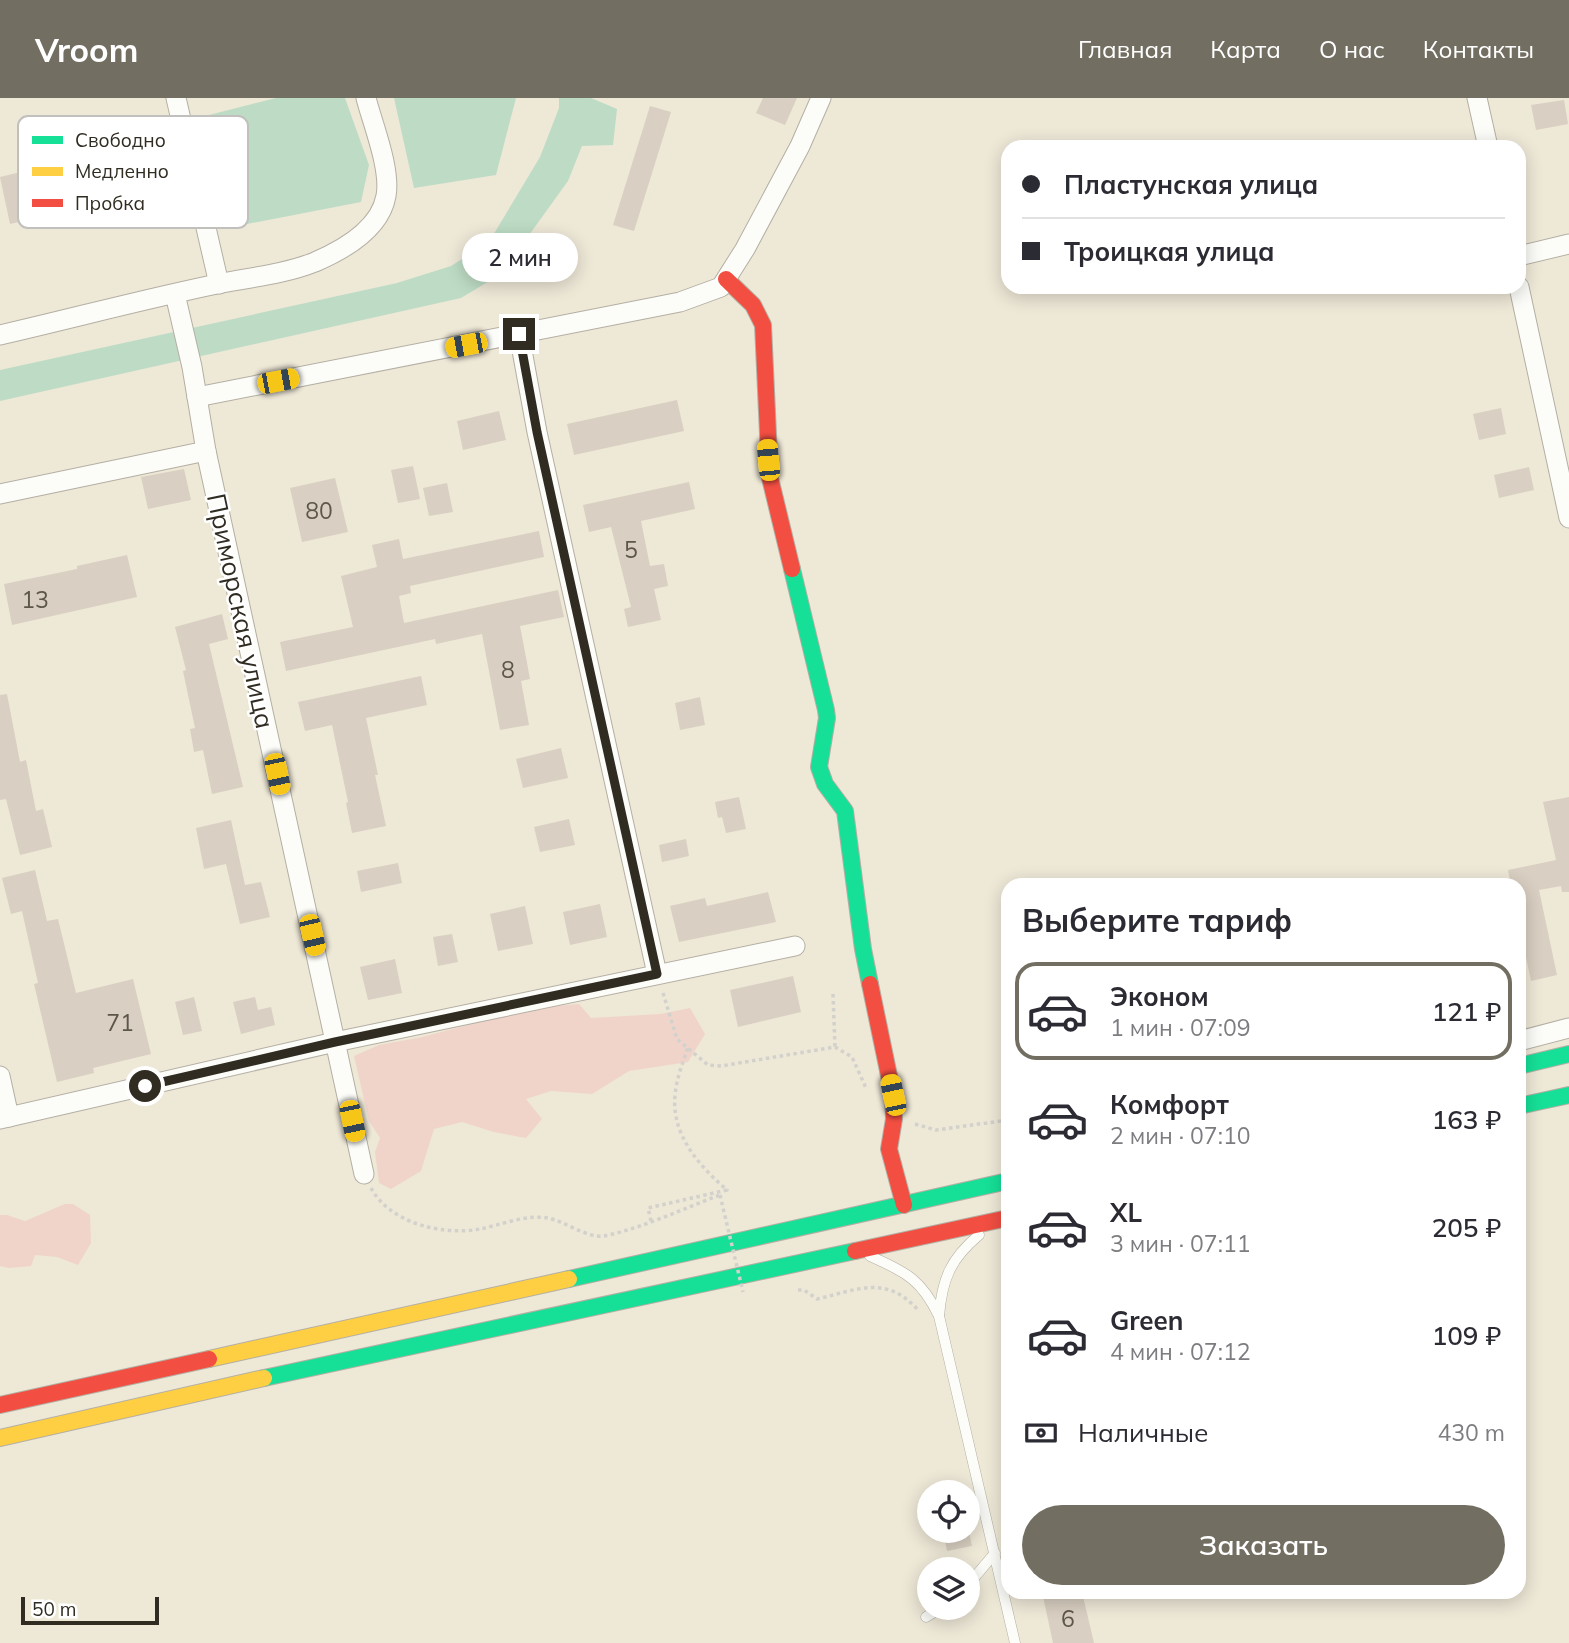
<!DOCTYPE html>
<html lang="ru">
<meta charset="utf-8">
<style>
body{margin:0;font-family:Mulish,sans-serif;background:#f7f7f7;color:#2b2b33;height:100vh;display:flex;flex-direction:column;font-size:26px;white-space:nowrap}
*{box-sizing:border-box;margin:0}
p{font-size:23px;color:#7c7c81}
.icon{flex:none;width:38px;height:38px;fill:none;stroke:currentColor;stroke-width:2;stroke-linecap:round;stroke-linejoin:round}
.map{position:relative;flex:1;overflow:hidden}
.details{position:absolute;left:1001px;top:780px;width:525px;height:721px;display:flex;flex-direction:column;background:#fff;border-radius:21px;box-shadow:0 4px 18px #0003}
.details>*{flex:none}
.hud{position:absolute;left:1001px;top:42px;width:525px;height:154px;border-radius:21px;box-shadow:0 4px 18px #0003;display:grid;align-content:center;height:154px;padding:0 21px;background:#fff}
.controls{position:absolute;left:917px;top:1382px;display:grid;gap:14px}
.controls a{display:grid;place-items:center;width:63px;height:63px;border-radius:50%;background:#fff;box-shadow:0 4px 18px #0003;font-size:35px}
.scale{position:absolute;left:21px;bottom:18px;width:138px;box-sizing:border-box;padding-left:7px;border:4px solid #302c21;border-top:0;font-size:19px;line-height:24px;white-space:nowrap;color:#302c21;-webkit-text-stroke:5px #fff;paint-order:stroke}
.end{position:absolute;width:32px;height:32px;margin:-16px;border:9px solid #302c21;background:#fff;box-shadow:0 0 0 4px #fff}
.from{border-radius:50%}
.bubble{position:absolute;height:49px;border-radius:24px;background:#fff;box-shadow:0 4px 18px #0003;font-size:23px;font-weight:600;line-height:49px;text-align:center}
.car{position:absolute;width:21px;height:42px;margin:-21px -10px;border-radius:9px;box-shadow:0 0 5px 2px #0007;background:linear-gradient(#f5c518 24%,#345 0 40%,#f5c518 0 76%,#345 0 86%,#f5c518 0)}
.hud b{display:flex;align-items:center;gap:24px;height:66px;font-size:26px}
.hud b+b{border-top:2px solid #e1e1e2}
.hud i{width:18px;height:18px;background:#2b2b33}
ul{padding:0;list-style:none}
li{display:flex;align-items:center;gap:21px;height:98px;margin:0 14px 10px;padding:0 7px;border:4px solid transparent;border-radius:21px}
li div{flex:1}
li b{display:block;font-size:26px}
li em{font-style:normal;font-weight:600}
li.current{border-color:#726e61}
li>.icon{width:63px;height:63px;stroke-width:1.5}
h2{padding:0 21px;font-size:32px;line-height:84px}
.pay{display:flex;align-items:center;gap:18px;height:77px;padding:0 21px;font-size:26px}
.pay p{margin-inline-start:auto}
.button{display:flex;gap:14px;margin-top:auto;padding:14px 21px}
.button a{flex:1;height:80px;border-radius:42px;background:#726e61;color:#fff;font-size:28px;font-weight:600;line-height:80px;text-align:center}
header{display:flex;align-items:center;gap:42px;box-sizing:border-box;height:98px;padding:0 35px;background:#726e61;color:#fff}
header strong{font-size:33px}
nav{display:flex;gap:38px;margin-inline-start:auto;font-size:24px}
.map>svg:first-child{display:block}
.green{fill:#f0d4ca}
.water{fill:#bedcc5}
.building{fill:#d9cfc2}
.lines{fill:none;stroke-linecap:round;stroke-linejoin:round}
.lane-casing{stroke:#b4afa3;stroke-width:11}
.street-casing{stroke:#b4afa3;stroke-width:21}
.fast-casing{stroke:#b4afa3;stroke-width:18}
.slow-casing{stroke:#b4afa3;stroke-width:18}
.jam-casing{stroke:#b4afa3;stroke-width:18}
.path{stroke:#d3d1cc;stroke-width:3.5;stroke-dasharray:3.5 3.5;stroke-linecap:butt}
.lane{stroke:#fcfcf9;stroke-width:10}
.street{stroke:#fcfcf9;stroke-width:19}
.fast{stroke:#16e098;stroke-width:16}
.slow{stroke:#ffcf43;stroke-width:16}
.jam{stroke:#f24e42;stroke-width:16}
.path-bridge{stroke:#d3d1cc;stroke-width:3.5;stroke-dasharray:3.5 3.5;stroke-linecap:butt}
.route{stroke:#302c21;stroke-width:9}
.labels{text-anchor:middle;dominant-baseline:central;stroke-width:5;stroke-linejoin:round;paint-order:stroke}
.number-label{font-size:23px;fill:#5c564b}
.street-label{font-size:26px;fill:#302c21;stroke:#fff}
.key{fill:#fff;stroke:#c1c0bc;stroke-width:2}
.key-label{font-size:19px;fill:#302c21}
</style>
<header>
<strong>Vroom</strong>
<nav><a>Главная</a><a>Карта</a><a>О нас</a><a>Контакты</a></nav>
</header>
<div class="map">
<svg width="1569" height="1545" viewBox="0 0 1569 1545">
<rect width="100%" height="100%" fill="#eee8d7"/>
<g class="green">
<path d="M579,906L591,920L660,916L690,910L705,936L688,964L629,973L592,996L551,993L526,1001L542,1021L526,1040L494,1034L462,1024L434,1031L421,1073L391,1091L379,1085L375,1054L380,1040L369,1023L354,958L379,947L422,939L532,910Z"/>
<path d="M65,1106H73L90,1117L91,1145L78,1167L57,1159L35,1157L31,1168L9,1170L0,1168V1117H7L25,1123Z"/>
</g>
<g class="water">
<path d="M276,0H345L369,67L361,104L232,129L205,18Z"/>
<path d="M394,0H516L496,77L414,90Z"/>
<path d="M559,0H591L617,11L613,47L582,48L568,83L519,151L491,182L461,200L0,303V272L397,185L451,168L489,144L540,59L559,10Z"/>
</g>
<g class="building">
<path d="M763,0H797L785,27L756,15Z"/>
<path d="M1564,2L1568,26L1536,32L1531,7Z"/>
<path d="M650,8L671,14L634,133L613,127Z"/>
<path d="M29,72L40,119L10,126L0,79Z"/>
<path d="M677,302L684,333L574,357L567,326Z"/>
<path d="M1501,310L1506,336L1479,342L1473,316Z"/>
<path d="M499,313L506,342L463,352L457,323Z"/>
<path d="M413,368L420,401L398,405L391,372Z"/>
<path d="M1529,369L1534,392L1499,400L1494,377Z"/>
<path d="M184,371L191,402L148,411L141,379Z"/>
<path d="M335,380L348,434L302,444L290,390Z"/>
<path d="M689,384L695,411L641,423L650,468L664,466L668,488L654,491L661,522L628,529L624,511L631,509L611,429L589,434L583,407Z"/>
<path d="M447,385L453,414L429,418L423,390Z"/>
<path d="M539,433L544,459L410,488L411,495L399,498L404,525L558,492L564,519L520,528L530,581L521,583L529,627L500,632L482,536L436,546L435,541L286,573L280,544L353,529L341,478L377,469L372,447L399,441L403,461Z"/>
<path d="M127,457L137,499L12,527L4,486L77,471V468Z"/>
<path d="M222,516L228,541L209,546L243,689L212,696L203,652L194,654L190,631L195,630L183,573L186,572L175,529Z"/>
<path d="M421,578L427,607L366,620L378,677H375L386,728L352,735L346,705L348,704L332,627L305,633L298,604Z"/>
<path d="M7,596L20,664L26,662L36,713L43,711L52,749L20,757L6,701L0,702V597Z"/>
<path d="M700,599L705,627L680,632L675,605Z"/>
<path d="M561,650L568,680L523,690L516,661Z"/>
<path d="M739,699L746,731L726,735L722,719L718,720L715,704Z"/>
<path d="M1569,699V794H1562L1561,788L1539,792L1557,877L1531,883L1519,825V788H1511L1508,772L1556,762L1543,704Z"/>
<path d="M569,721L575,747L540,754L534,729Z"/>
<path d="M231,722L245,787L261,784L270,819L240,826L226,766L204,771L196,730Z"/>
<path d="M686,741L689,758L662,764L659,747Z"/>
<path d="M398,765L402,785L361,794L357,773Z"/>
<path d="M35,772L47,823L58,821L76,895L133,881L151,956L93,970L94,975L57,984L34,886L38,885L22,813L11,816L2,780Z"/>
<path d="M768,794L776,824L679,844L670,808L705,800L707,808Z"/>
<path d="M600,806L607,839L570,847L563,814Z"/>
<path d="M525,808L533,846L498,853L490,816Z"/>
<path d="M452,836L458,864L438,868L433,839Z"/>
<path d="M395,861L402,895L368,902L360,869Z"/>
<path d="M793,878L801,914L738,929L730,892Z"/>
<path d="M194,899L202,933L183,937L175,904Z"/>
<path d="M255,899L258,912L271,909L275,927L241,936L233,904Z"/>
<path d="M943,1433H969L972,1448L947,1453Z"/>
<path d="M1042,1494H1082L1094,1545H1053Z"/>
</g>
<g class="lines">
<g class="lane-casing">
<g id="lane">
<path d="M870,1158C907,1175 921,1181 939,1218L1015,1545"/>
<path d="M939,1218C942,1182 950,1161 979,1137"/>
<path d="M968,1487L995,1455"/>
<path d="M926,1519L941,1510"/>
</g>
</g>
<g class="street-casing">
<g id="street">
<path d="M176,0L219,186"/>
<path d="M1477,0L1488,49"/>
<path d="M1519,158L1569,146"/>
<path d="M1519,189L1569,420"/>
<path d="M175,196L192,269L206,353L364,1076"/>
<path d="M519,236L537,334L657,876"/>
<path d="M0,237C74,220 148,200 222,185C253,179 285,176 315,164C343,152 380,131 386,98C391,71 373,27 366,0"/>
<path d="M197,299L680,204L721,189L745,151L800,48L821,0"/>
<path d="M0,396L206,353"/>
<path d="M1519,943L1569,930"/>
<path d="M0,978L9,1019"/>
<path d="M0,1021L335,944L795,848"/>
</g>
</g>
<g class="fast-casing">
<g id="fast">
<path d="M792,471L826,612L827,620L819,669L825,686L845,713L863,851L870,886"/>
<path d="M1519,968L1569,956"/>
<path d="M1519,1008L1569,997"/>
<path d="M569,1181L1008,1083"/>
<path d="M264,1280L855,1153"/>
</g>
</g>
<g class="slow-casing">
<g id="slow">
<path d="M209,1261L569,1181"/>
<path d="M0,1340L264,1280"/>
</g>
</g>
<g class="jam-casing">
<g id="jam">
<path d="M726,181L753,207L763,227L770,380L792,471"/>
<path d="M870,886L893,997L894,1021L889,1051L904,1107"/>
<path d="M855,1153L1008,1120"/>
<path d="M0,1307L209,1261"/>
</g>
</g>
<g class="path">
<path d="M663,895L677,941L708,967L721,968L835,949L852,959L866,990"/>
<path d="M833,896L835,949"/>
<path d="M915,1026L936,1032L1008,1022"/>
<path d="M371,1090C390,1125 442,1138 480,1131C501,1127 526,1116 548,1120C564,1123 589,1141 604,1138C643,1130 682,1111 720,1097"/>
<path d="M651,1123L648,1110L727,1092C697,1066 668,1033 676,990C678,976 684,962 688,949"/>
<path d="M798,1192H804L817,1201C857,1192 886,1176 918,1212"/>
</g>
<use href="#lane" class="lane"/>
<use href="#street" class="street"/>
<use href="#fast" class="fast"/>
<use href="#slow" class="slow"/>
<use href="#jam" class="jam"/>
<path class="path-bridge" d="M720,1097L743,1194"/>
</g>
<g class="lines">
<path class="route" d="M145,988L335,944L657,876L537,334L519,236"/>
</g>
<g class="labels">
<g class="number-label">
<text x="319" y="412">80</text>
<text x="631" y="451">5</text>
<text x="35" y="501">13</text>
<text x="508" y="571">8</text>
<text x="120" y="924">71</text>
<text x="1068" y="1520">6</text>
</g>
<g class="street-label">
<text transform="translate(241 513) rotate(78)">Приморская улица</text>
</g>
</g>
<rect x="18" y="18" width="230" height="112" rx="10" class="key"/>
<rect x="32" y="38" width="31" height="8" fill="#16e098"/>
<rect x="32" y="69" width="31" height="9" fill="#ffcf43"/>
<rect x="32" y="101" width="31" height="8" fill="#f24e42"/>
<g class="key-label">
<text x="75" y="49">Свободно</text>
<text x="75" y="80">Медленно</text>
<text x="75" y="112">Пробка</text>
</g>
</svg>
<div class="controls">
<a><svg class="icon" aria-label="locate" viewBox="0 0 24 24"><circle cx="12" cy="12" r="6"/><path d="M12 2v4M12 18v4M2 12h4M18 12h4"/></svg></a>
<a><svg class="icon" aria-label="layers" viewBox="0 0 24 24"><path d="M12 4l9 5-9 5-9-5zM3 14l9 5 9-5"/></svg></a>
</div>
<div class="scale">50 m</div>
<i class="end from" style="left:145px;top:988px"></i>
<i class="end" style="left:519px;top:236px"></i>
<div class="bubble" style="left:462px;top:135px;width:116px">2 мин</div>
<i class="car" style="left:466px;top:247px;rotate:259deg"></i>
<i class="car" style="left:278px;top:283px;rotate:79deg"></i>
<i class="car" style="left:768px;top:362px;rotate:355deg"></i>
<i class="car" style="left:277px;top:676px;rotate:168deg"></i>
<i class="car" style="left:312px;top:837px;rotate:167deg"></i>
<i class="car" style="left:893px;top:997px;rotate:348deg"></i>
<i class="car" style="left:352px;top:1023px;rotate:168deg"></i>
<div class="hud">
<b><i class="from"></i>Пластунская улица</b>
<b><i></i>Троицкая улица</b>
</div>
<section class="details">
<h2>Выберите тариф</h2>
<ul>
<li class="current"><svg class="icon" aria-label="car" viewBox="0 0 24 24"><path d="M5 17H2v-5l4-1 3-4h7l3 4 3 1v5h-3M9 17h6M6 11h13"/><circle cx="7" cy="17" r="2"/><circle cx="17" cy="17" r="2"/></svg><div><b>Эконом</b><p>1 мин · 07:09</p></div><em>121 ₽</em></li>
<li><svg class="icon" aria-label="car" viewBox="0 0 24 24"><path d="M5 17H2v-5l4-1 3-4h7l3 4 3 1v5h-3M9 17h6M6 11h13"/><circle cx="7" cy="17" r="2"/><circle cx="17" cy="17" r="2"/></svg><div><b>Комфорт</b><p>2 мин · 07:10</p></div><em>163 ₽</em></li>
<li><svg class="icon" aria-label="car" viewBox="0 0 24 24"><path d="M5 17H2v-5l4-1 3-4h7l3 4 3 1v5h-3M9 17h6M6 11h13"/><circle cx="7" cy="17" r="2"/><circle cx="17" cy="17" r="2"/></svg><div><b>XL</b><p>3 мин · 07:11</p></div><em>205 ₽</em></li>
<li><svg class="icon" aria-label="car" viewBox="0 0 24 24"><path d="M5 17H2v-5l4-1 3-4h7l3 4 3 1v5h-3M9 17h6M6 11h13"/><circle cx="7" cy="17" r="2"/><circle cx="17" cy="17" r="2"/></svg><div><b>Green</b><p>4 мин · 07:12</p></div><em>109 ₽</em></li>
</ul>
<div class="pay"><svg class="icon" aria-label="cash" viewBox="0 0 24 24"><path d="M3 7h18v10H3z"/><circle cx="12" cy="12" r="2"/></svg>Наличные<p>430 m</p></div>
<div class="button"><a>Заказать</a></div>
</section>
</div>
